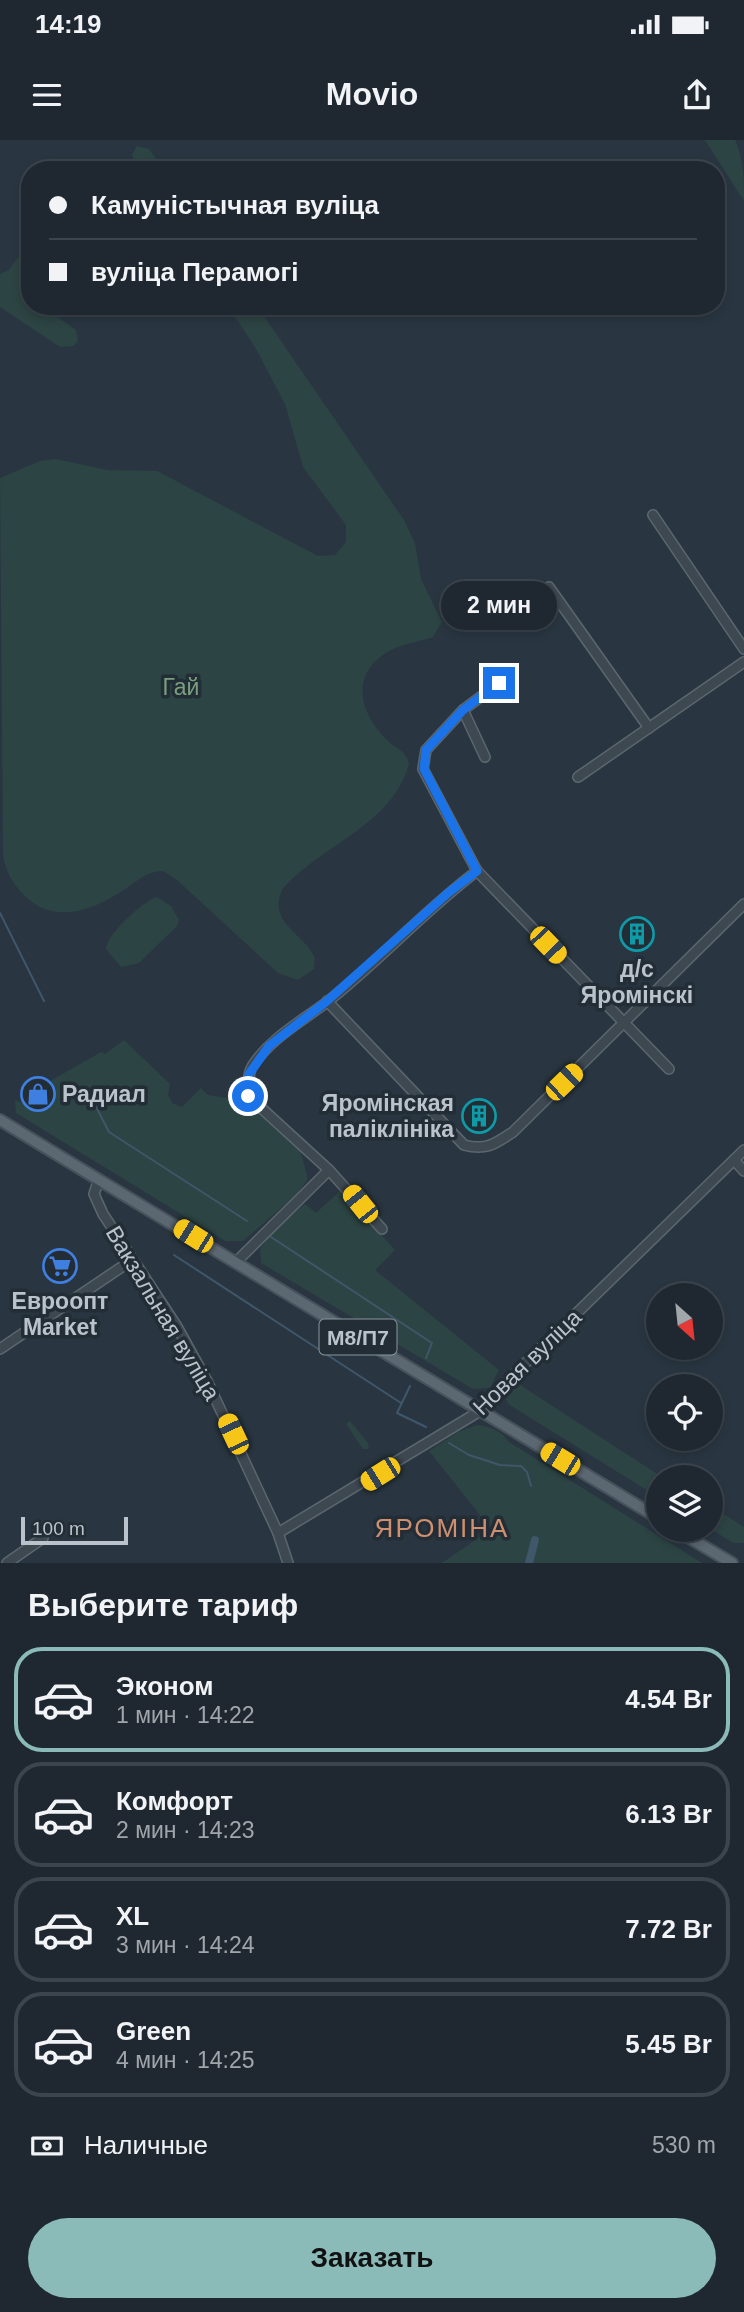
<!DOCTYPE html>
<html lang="ru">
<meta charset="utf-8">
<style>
body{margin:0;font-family:Arial,sans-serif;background:#2c343d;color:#f1f3f6;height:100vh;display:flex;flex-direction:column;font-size:26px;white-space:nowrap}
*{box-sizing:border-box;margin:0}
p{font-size:23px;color:#a1a6ab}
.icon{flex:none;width:38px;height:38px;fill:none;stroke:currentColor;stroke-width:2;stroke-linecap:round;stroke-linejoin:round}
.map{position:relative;height:1423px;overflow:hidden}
.details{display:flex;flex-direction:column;background:#1f2831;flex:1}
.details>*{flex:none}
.guide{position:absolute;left:21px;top:21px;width:704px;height:154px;border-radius:28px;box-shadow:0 4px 10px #0003,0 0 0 2px #3c444d;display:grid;align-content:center;height:154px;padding:0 28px;background:#1f2831}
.needle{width:46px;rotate:153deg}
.tools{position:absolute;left:646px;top:1143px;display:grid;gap:14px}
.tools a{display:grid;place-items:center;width:77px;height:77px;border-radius:50%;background:#1f2831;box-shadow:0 4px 10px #0003,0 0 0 2px #3c444d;font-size:35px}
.scale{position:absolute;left:21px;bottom:18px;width:107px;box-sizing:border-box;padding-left:7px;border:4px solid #bac3cb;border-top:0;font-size:19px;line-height:24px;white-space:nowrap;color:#bac3cb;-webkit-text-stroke:5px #222d36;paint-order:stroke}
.end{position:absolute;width:32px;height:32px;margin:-16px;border:9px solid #1a73e8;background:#fff;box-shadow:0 0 0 4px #fff}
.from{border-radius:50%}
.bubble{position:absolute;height:49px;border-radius:24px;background:#1f2831;box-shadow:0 4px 10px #0003,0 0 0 2px #3c444d;font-size:23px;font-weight:800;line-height:49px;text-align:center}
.car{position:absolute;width:21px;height:42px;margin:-21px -10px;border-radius:9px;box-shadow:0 0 5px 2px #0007;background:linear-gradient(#f5c518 24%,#345 0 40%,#f5c518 0 76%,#345 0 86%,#f5c518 0)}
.guide b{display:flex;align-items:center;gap:24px;height:66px;font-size:26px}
.guide b+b{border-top:2px solid #3c444d}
.guide i{width:18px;height:18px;background:#f1f3f6}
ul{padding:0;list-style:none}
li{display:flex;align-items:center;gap:21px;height:105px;margin:0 14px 10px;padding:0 14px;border:4px solid #3c444d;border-radius:28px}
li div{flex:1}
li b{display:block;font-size:26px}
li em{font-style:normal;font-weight:800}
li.active{border-color:#8bbbb9}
li>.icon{width:63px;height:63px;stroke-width:1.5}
h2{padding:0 28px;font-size:32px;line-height:84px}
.pay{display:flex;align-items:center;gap:18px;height:77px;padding:0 28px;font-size:26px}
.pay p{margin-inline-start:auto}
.button{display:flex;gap:14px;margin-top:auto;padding:14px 28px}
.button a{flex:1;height:80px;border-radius:42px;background:#8bbbb9;color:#111;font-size:28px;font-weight:800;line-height:80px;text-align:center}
.status{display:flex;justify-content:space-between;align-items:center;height:49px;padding:0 35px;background:#1f2831;direction:ltr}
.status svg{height:19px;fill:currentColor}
header{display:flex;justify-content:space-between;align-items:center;height:91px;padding:0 28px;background:#1f2831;font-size:32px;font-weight:800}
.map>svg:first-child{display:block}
.green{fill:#2c4443}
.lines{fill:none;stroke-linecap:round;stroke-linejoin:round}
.stream{stroke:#405669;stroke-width:2}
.canal{stroke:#405669;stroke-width:8}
.minor-casing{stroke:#5b666e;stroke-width:12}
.major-casing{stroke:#47515a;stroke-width:14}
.minor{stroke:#3d4851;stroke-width:9}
.major{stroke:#5b6771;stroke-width:10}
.route{stroke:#1a73e8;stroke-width:9}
.labels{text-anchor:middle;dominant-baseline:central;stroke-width:7;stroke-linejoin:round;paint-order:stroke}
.shield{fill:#222d36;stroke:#8c969e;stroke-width:2}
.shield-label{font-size:21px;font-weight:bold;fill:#bac3cb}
.park-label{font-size:23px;fill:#7a9f7f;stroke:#222d36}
.poi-label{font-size:23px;font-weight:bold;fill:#bac3cb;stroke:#222d36}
.street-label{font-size:23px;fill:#bac3cb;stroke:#222d36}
.quarter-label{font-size:26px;letter-spacing:2px;fill:#cf8f71;stroke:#222d36}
</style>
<div class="status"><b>14:19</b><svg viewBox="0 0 49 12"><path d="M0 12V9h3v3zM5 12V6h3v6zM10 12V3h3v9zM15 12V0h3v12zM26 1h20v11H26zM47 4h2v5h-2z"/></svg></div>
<header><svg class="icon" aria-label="menu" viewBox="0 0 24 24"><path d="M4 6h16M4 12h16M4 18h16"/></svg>Movio<svg class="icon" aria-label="share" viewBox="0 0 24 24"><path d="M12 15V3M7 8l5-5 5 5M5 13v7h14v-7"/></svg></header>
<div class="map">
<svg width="744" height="1423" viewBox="0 0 744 1423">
<rect width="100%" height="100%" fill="#293641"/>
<g class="green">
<path d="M705,0H735C744,19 744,39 744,61Z"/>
<path d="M137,6L149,9L164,30H139L132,15Z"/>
<path d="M30,101V135L23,146L24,153L30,158V166H42L76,190L78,201L73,206L60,207L0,167V134L9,130Z"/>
<path d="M228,166H257L404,380L415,403L421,439L442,482L433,497C419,502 404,503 391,510C349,533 358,572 388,601C396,609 407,611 409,624C392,686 320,705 282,750C267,783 304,793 315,818L314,829L298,840L278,833L177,740L163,731C147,731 138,741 125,749C95,770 55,785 26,757C13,745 5,731 3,714L0,338L40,321L56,319L107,330L157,331L318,416L335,415L346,402V385L303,327L285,264L255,207Z"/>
<path d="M157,757L171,766L179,780L177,786L139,823L121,827L106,809C105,796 144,760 157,757Z"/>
<path d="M124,900L170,944L168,955L172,963L182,967L201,948L208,955L245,961L259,972L300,1010L308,1039L296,1055L243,1101H225L16,973L15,960L35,968L44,951L38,948L101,912L105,914Z"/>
<path d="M341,1050L395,1110L375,1130L499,1230L490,1248L473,1249L261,1123L260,1109L275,1089L305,1064L316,1073Z"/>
<path d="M514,1241L662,1337H658V1357L508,1264L504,1254Z"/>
<path d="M350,1281L368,1303L369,1309H363L346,1284Z"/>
<path d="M477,1285C489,1286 502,1291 509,1302L702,1423H442L491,1389L429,1311L458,1292Z"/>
<path d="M711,1366L744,1387V1403H733L711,1389Z"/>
</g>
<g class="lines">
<g class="stream">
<path d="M0,773L44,861"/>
<path d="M91,957L109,992L247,1081"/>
<path d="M271,1097L432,1203L426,1218"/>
<path d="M174,1115L401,1263"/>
<path d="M410,1246L397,1273L426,1287"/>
<path d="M449,1303L469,1315L500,1325L521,1326L527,1332L531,1346"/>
</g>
<path class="canal" d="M529,1423L535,1400"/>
<g class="minor-casing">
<g id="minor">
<path d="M653,375L744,509"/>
<path d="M549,447L649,588"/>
<path d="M463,570L499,543"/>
<path d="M485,617L463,570L426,610L423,629L477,731L669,929"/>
<path d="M578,637L744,522"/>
<path d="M327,861L464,1005C486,1011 495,1004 513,992L744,764"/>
<path d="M734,1020L744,1031"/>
<path d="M329,1030L382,1089"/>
<path d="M99,1039L94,1054L103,1074L176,1185L208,1243L278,1393L288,1423"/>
<path d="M236,1122L329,1030L248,956C249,944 247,934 253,925C271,898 302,881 327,862C379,821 424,771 477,731"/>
<path d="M0,1209L132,1120"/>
<path d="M278,1393L480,1271L506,1242L744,1010"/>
<path d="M7,1423L43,1398"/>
</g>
</g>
<g class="major-casing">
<g id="major">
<path d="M0,980L658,1378"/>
<path d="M676,1390L732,1423"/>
</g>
</g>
<use href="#minor" class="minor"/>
<use href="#major" class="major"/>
</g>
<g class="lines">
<path class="route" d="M248,956L249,934L269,906L327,861L448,753L477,731L424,629L426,610L463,570L499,543"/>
</g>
<defs>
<g id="building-ring" transform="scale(1.75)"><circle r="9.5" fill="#222d36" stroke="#0f9aa8" stroke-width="1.5"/><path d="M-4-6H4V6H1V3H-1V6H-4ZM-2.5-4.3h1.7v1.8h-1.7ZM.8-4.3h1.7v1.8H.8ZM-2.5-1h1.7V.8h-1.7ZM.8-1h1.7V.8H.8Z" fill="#0f9aa8"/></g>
<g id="shop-ring" transform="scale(1.75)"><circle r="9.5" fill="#222d36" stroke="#3f7fe0" stroke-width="1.5"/><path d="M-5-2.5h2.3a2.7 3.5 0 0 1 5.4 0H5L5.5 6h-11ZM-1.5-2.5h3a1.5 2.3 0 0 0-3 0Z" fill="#3f7fe0"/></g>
<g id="supermarket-ring" transform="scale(1.75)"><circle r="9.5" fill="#222d36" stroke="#3f7fe0" stroke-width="1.5"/><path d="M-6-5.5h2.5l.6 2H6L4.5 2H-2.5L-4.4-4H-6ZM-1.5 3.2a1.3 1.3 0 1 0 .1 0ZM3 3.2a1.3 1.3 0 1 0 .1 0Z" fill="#3f7fe0"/></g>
</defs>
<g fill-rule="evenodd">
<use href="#building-ring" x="637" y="794"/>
<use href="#shop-ring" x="38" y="954"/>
<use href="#building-ring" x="479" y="976"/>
<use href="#supermarket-ring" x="60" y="1126"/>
</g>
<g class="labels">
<rect class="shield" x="319.5" y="1179.5" width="77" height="35" rx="5"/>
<g class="shield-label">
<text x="358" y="1197">М8/П7</text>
</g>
<g class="park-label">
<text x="181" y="547">Гай</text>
</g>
<g class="poi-label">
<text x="637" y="829">д/с<tspan x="637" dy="26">Яромінскі</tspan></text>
<text x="62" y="954" text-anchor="start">Радиал</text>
<text x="454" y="963" text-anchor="end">Яромінская<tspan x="454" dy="26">паліклініка</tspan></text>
<text x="60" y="1161">Евроопт<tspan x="60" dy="26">Market</tspan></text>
</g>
<g class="street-label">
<text transform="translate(163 1173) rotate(59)">Вакзальная вуліца</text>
<text transform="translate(527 1222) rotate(-44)">Новая вуліца</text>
</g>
<g class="quarter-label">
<text x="442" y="1388">ЯРОМІНА</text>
</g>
</g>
</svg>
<div class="tools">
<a><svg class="needle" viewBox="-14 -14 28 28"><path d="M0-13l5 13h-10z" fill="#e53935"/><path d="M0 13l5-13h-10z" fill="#a1a6ab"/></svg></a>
<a><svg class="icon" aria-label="locate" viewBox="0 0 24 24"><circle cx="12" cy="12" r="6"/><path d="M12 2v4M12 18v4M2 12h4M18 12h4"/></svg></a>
<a><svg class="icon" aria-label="layers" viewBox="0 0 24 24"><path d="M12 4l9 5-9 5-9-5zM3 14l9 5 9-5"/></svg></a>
</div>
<div class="scale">100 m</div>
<i class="end from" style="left:248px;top:956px"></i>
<i class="end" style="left:499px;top:543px"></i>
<div class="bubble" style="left:441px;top:441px;width:116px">2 мин</div>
<i class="car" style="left:548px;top:805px;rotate:136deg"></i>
<i class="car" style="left:564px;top:942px;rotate:46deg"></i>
<i class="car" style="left:360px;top:1064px;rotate:321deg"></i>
<i class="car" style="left:193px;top:1096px;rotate:302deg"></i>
<i class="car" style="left:233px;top:1294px;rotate:335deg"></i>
<i class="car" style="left:560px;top:1319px;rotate:301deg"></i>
<i class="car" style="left:380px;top:1334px;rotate:238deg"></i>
<div class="guide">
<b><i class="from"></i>Камуністычная вуліца</b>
<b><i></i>вуліца Перамогі</b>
</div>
</div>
<section class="details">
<h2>Выберите тариф</h2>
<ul>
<li class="active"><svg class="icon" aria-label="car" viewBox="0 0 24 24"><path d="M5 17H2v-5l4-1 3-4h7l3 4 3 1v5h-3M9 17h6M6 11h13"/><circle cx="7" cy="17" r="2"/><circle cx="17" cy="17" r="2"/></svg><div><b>Эконом</b><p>1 мин · 14:22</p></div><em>4.54 Br</em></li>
<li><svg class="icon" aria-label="car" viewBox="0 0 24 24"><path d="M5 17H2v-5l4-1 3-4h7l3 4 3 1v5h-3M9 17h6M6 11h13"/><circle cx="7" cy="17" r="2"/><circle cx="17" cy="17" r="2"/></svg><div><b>Комфорт</b><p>2 мин · 14:23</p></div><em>6.13 Br</em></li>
<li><svg class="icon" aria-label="car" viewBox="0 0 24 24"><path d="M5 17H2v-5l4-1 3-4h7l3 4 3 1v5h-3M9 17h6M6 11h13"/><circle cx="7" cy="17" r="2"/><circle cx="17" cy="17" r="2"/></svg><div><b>XL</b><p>3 мин · 14:24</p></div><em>7.72 Br</em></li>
<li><svg class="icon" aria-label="car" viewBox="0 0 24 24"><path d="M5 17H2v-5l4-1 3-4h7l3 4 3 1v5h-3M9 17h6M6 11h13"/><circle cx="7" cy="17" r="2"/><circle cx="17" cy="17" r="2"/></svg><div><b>Green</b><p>4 мин · 14:25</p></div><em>5.45 Br</em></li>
</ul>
<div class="pay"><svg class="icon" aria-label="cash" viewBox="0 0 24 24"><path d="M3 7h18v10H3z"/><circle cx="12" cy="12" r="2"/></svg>Наличные<p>530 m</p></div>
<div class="button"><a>Заказать</a></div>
</section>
